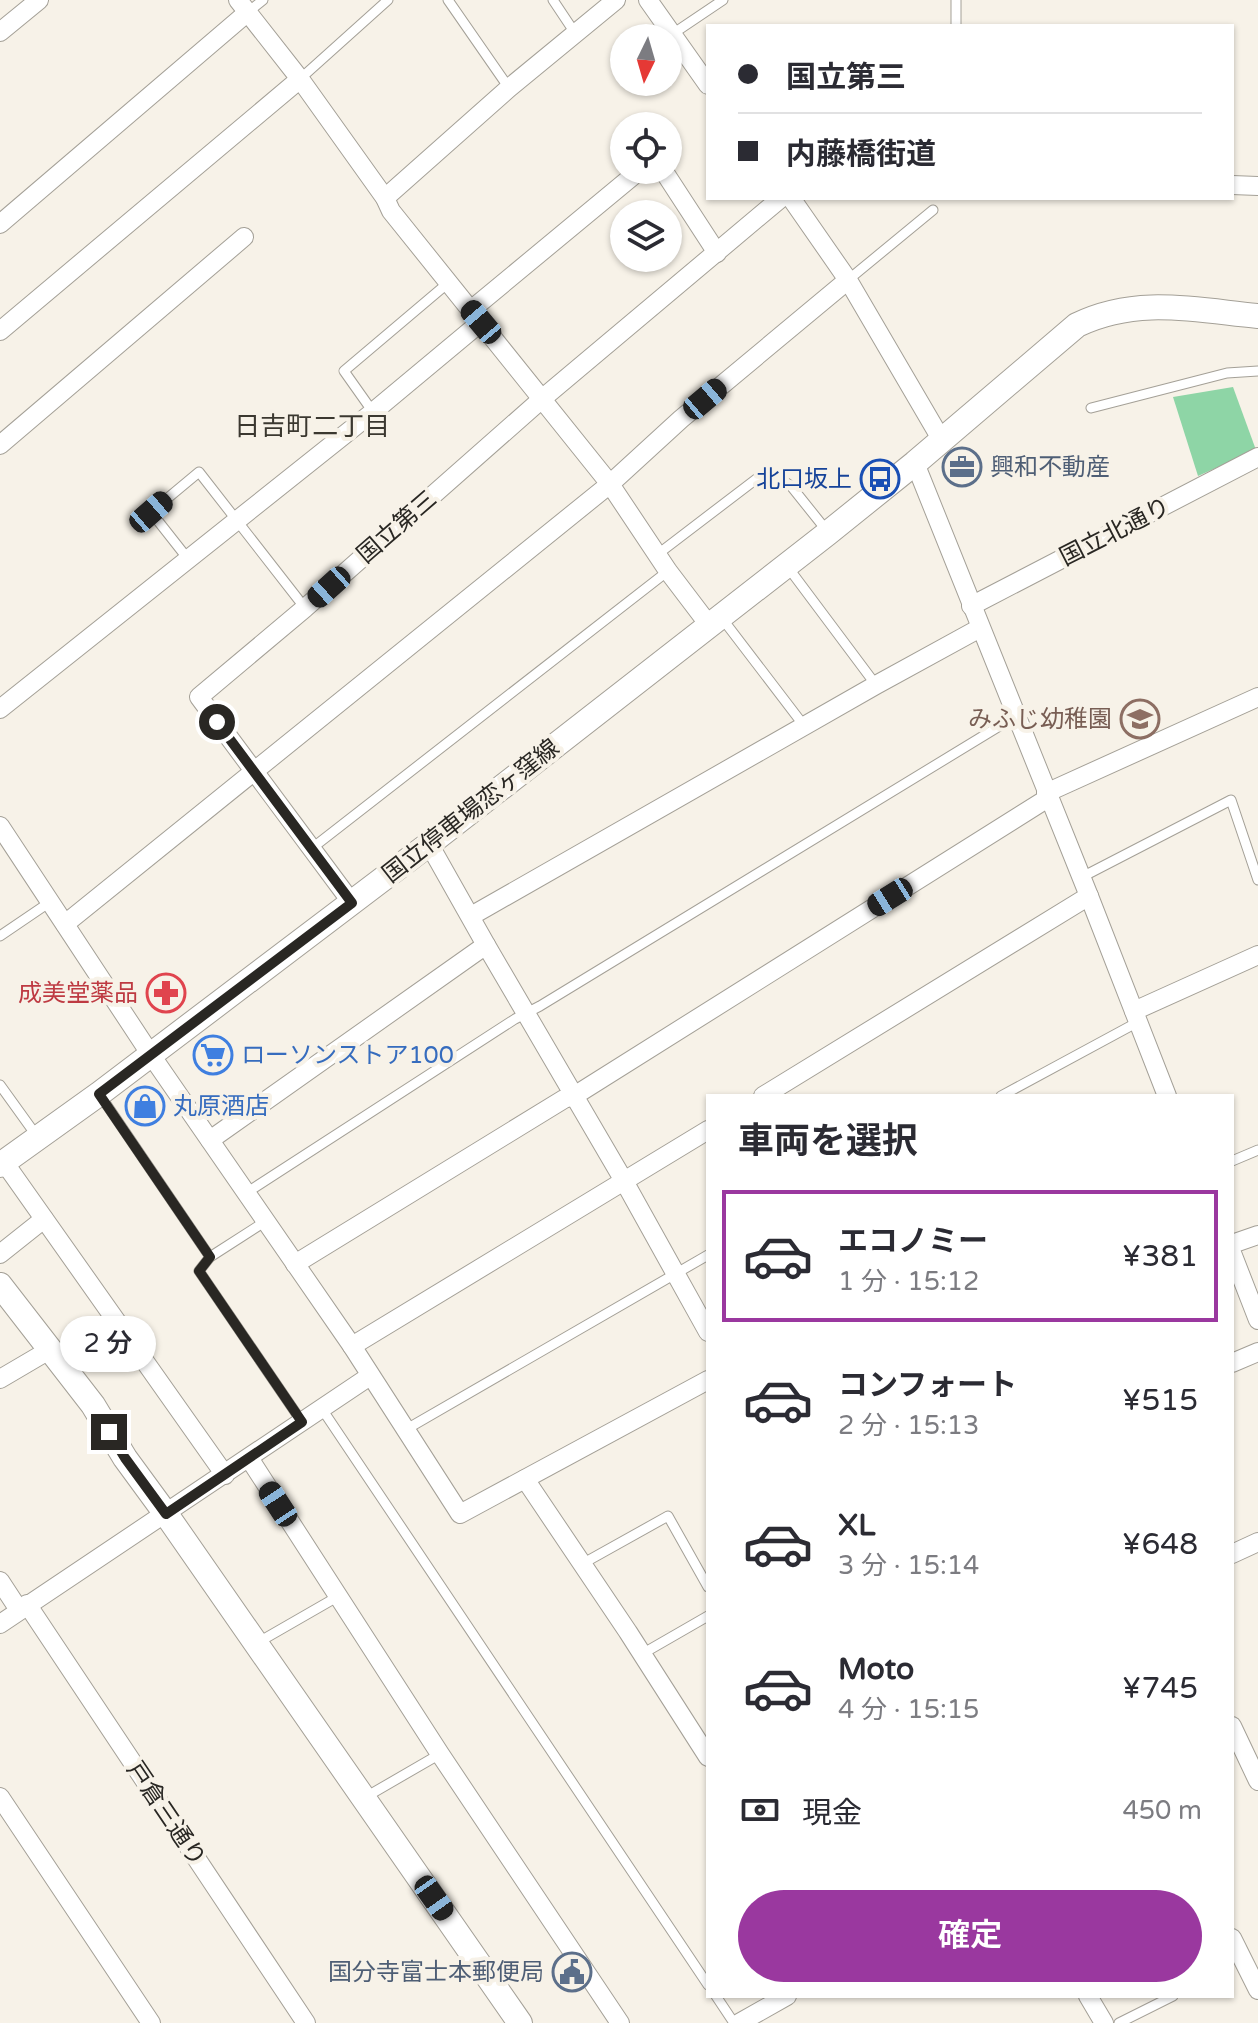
<!DOCTYPE html>
<html lang="ja">
<meta charset="utf-8">
<style>
body{margin:0;font-family:"Varela Round","Noto Sans JP",sans-serif;background:#f7f7f7;color:#2b2b33;height:100vh;display:flex;flex-direction:column;font-size:30px;white-space:nowrap}
*{box-sizing:border-box;margin:0}
p{font-size:26px;color:#7c7c81}
.icon{flex:none;width:44px;height:44px;fill:none;stroke:currentColor;stroke-width:2;stroke-linecap:round;stroke-linejoin:round}
.map{position:relative;flex:1;overflow:hidden}
.sheet{position:absolute;left:706px;top:1094px;width:528px;height:904px;display:flex;flex-direction:column;background:#fff;border-radius:0px;box-shadow:0 2px 6px #0004}
.sheet>*{flex:none}
.banner{position:absolute;left:706px;top:24px;width:528px;height:176px;border-radius:0px;box-shadow:0 2px 6px #0004;display:grid;align-content:center;height:176px;padding:0 32px;background:#fff}
.needle{width:52px;rotate:185deg}
.fabs{position:absolute;left:610px;top:24px;display:grid;gap:16px}
.fabs a{display:grid;place-items:center;width:72px;height:72px;border-radius:50%;background:#fff;box-shadow:0 2px 6px #0004;font-size:40px}
.end{position:absolute;width:36px;height:36px;margin:-18px;border:10px solid #292723;background:#fff;box-shadow:0 0 0 4px #fff}
.from{border-radius:50%}
.bubble{position:absolute;height:56px;border-radius:28px;background:#fff;box-shadow:0 2px 6px #0004;font-size:26px;font-weight:600;line-height:56px;text-align:center}
.car{position:absolute;width:24px;height:48px;margin:-24px -12px;border-radius:10px;box-shadow:0 0 6px 2px #0007;background:linear-gradient(#222 24%,#8ab4d8 0 40%,#222 0 76%,#8ab4d8 0 86%,#222 0)}
.banner b{display:flex;align-items:center;gap:28px;height:76px;font-size:30px}
.banner b+b{border-top:2px solid #e1e1e2}
.banner i{width:20px;height:20px;background:#2b2b33}
ul{padding:0;list-style:none}
li{display:flex;align-items:center;gap:24px;height:132px;margin:0 16px 12px;padding:0 16px;border:4px solid transparent;border-radius:0px}
li div{flex:1}
li b{display:block;font-size:30px}
li em{font-style:normal;font-weight:600}
li.current{border-color:#9a389f}
li>.icon{width:72px;height:72px;stroke-width:1.5}
h2{padding:0 32px;font-size:36px;line-height:96px}
.pay{display:flex;align-items:center;gap:20px;height:88px;padding:0 32px;font-size:30px}
.pay p{margin-inline-start:auto}
.action{display:flex;gap:16px;margin-top:auto;padding:16px 32px}
.action a{flex:1;height:92px;border-radius:48px;background:#9a389f;color:#fff;font-size:32px;font-weight:600;line-height:92px;text-align:center}
.map>svg:first-child{display:block}
.green{fill:#8ed5a6}
.lines{fill:none;stroke-linecap:round;stroke-linejoin:round}
.lane-casing{stroke:#a4a097;stroke-width:11}
.street-casing{stroke:#a4a097;stroke-width:20}
.secondary-casing{stroke:#a4a097;stroke-width:26}
.lane{stroke:#fff;stroke-width:9}
.street{stroke:#fff;stroke-width:18}
.secondary{stroke:#fff;stroke-width:24}
.route{stroke:#292723;stroke-width:10}
.labels{text-anchor:middle;dominant-baseline:central;stroke-width:8;stroke-linejoin:round;paint-order:stroke}
.service-label{font-size:24px;fill:#4e5e75;stroke:#f7f2e8;text-anchor:start}
.transit-label{font-size:24px;fill:#164399;stroke:#f7f2e8;text-anchor:end}
.street-label{font-size:24px;fill:#292723;stroke:#f7f2e8}
.education-label{font-size:24px;fill:#785e54;stroke:#f7f2e8;text-anchor:end}
.health-label{font-size:24px;fill:#be3a42;stroke:#f7f2e8;text-anchor:end}
.shop-label{font-size:24px;fill:#366cbe;stroke:#f7f2e8;text-anchor:start}
.neighbourhood-label{font-size:26px;fill:#3b3830;stroke:#f7f2e8}
</style>
<div class="map">
<svg width="1258" height="2023" viewBox="0 0 1258 2023">
<rect width="100%" height="100%" fill="#f7f2e8"/>
<path class="green" d="M1233,387L1256,450L1198,476L1173,397Z"/>
<g class="lines">
<g class="lane-casing">
<g id="lane">
<path d="M448,0L509,88"/>
<path d="M553,0L575,33"/>
<path d="M248,12L263,0"/>
<path d="M956,26V0"/>
<path d="M671,35L723,0"/>
<path d="M300,79L388,0"/>
<path d="M848,280L933,210"/>
<path d="M1091,408L1227,373L1258,371"/>
<path d="M373,412L344,371L448,283"/>
<path d="M658,554L768,470L791,486L827,531"/>
<path d="M188,559L151,512L199,472L305,608"/>
<path d="M787,566L876,685"/>
<path d="M721,617L805,727"/>
<path d="M311,849L668,571"/>
<path d="M1082,877L1231,800L1258,880"/>
<path d="M0,936L50,902"/>
<path d="M0,1085L36,1135"/>
<path d="M100,1095L210,1257"/>
<path d="M1001,1096L1138,1022"/>
<path d="M1232,1161L1258,1150"/>
<path d="M246,1193L515,1019L540,1006L1016,716"/>
<path d="M266,1221L210,1257L199,1271L302,1422"/>
<path d="M322,1409L708,1985"/>
<path d="M405,1430L708,1255"/>
<path d="M582,1564L668,1516L708,1587"/>
<path d="M257,1643L337,1597"/>
<path d="M642,1654L708,1616"/>
<path d="M364,1798L440,1754"/>
<path d="M716,1996L734,2023"/>
<path d="M1119,2023L1173,1996"/>
</g>
</g>
<g class="street-casing">
<g id="street">
<path d="M238,0L300,79L385,198L391,211L610,484L668,571L709,625"/>
<path d="M648,0L708,85"/>
<path d="M0,32L39,0"/>
<path d="M663,170L717,253"/>
<path d="M1232,185L1258,186"/>
<path d="M385,198L509,88L616,0"/>
<path d="M791,198L848,280L941,439"/>
<path d="M0,224L248,12"/>
<path d="M471,310L640,170"/>
<path d="M0,331L300,79"/>
<path d="M0,445L244,237"/>
<path d="M915,463L1089,896L1167,1096"/>
<path d="M971,606L1258,457"/>
<path d="M0,709L373,412L481,322"/>
<path d="M1046,793L1258,697"/>
<path d="M0,826L151,1055L352,1346L460,1514L708,1380"/>
<path d="M429,844L486,945L624,1181L708,1332"/>
<path d="M352,903L199,697L305,608L543,398L781,198"/>
<path d="M471,916L876,685L980,628"/>
<path d="M65,924L610,484L681,419L848,280"/>
<path d="M1134,1011L1258,955"/>
<path d="M763,1096L1089,896"/>
<path d="M210,1140L486,945"/>
<path d="M4,1162L225,1475"/>
<path d="M1232,1244L1258,1235"/>
<path d="M1232,1253L1258,1320"/>
<path d="M0,1254L44,1219"/>
<path d="M295,1264L564,1099L574,1096L1048,798"/>
<path d="M352,1346L708,1130"/>
<path d="M1232,1363L1258,1352"/>
<path d="M0,1379L51,1349"/>
<path d="M249,1458L440,1754L620,2023"/>
<path d="M525,1479L628,1632L708,1757"/>
<path d="M1232,1554L1258,1542"/>
<path d="M0,1581L19,1610"/>
<path d="M27,1604L306,2023"/>
<path d="M0,1624L370,1376"/>
<path d="M1232,1726L1258,1781"/>
<path d="M0,1797L151,2023"/>
<path d="M1232,1938L1258,1990"/>
<path d="M1088,1996L1104,2023"/>
<path d="M739,2023L787,1996"/>
</g>
</g>
<g class="secondary-casing">
<g id="secondary">
<path d="M0,1165L99,1094L429,844L828,533L915,463L1077,325C1137,296 1195,310 1258,316"/>
<path d="M0,1285L93,1405L125,1458L166,1514L520,2023"/>
</g>
</g>
<use href="#lane" class="lane"/>
<use href="#street" class="street"/>
<use href="#secondary" class="secondary"/>
</g>
<g class="lines">
<path class="route" d="M109,1432L125,1458L166,1514L302,1422L199,1271L210,1257L99,1094L352,903L217,722"/>
</g>
<defs>
<g id="office-ring" transform="scale(2)"><circle r="9.5" fill="#f7f2e8" stroke="#5c6f8a" stroke-width="1.5"/><path d="M-6-3h4V-5.5h4V-3h4V5H-6ZM-1-4.5V-3h2v-1.5ZM-6 0V1H6V0Z" fill="#5c6f8a"/></g>
<g id="bus-ring" transform="scale(2)"><circle r="9.5" fill="#f7f2e8" stroke="#1a4fb4" stroke-width="1.5"/><path d="M-5-6H5V4H4V6H2V4H-2V6H-4V4H-5ZM-3.5-4V0h7V-4ZM-3.5 1.2v1.5H-2V1.2ZM2 1.2v1.5H3.5V1.2Z" fill="#1a4fb4"/></g>
<g id="school-ring" transform="scale(2)"><circle r="9.5" fill="#f7f2e8" stroke="#8d6e63" stroke-width="1.5"/><path d="M0-5L7-2L0 1L-7-2ZM-4 1L0 2.5L4 1V4Q0 6-4 4Z" fill="#8d6e63"/></g>
<g id="pharmacy-ring" transform="scale(2)"><circle r="9.5" fill="#f7f2e8" stroke="#e0444e" stroke-width="1.5"/><path d="M-2-6h4v4h4v4h-4v4h-4v-4h-4v-4h4Z" fill="#e0444e"/></g>
<g id="supermarket-ring" transform="scale(2)"><circle r="9.5" fill="#f7f2e8" stroke="#3f7fe0" stroke-width="1.5"/><path d="M-6-5.5h2.5l.6 2H6L4.5 2H-2.5L-4.4-4H-6ZM-1.5 3.2a1.3 1.3 0 1 0 .1 0ZM3 3.2a1.3 1.3 0 1 0 .1 0Z" fill="#3f7fe0"/></g>
<g id="shop-ring" transform="scale(2)"><circle r="9.5" fill="#f7f2e8" stroke="#3f7fe0" stroke-width="1.5"/><path d="M-5-2.5h2.3a2.7 3.5 0 0 1 5.4 0H5L5.5 6h-11ZM-1.5-2.5h3a1.5 2.3 0 0 0-3 0Z" fill="#3f7fe0"/></g>
<g id="civic-ring" transform="scale(2)"><circle r="9.5" fill="#f7f2e8" stroke="#5c6f8a" stroke-width="1.5"/><path d="M-.6-6.5H3V-4.5H.6V-3L4-1V1h2V6H-6V1h2V-1L-.6-3ZM-1.2 2.5V6h2.4V2.5Z" fill="#5c6f8a"/></g>
</defs>
<g fill-rule="evenodd">
<use href="#office-ring" x="962" y="467"/>
<use href="#bus-ring" x="880" y="479"/>
<use href="#school-ring" x="1140" y="719"/>
<use href="#pharmacy-ring" x="166" y="993"/>
<use href="#supermarket-ring" x="213" y="1055"/>
<use href="#shop-ring" x="145" y="1106"/>
<use href="#civic-ring" x="572" y="1972"/>
</g>
<g class="labels">
<g class="service-label">
<text x="990" y="467">興和不動産</text>
<text x="544" y="1972" text-anchor="end">国分寺富士本郵便局</text>
</g>
<g class="transit-label">
<text x="852" y="479">北口坂上</text>
</g>
<g class="street-label">
<text transform="translate(397 527) rotate(-41)">国立第三</text>
<text transform="translate(1115 532) rotate(-27)">国立北通り</text>
<text transform="translate(471 811) rotate(-38)">国立停車場恋ヶ窪線</text>
<text transform="translate(166 1814) rotate(56)">戸倉三通り</text>
</g>
<g class="education-label">
<text x="1112" y="719">みふじ幼稚園</text>
</g>
<g class="health-label">
<text x="138" y="993">成美堂薬品</text>
</g>
<g class="shop-label">
<text x="241" y="1055">ローソンストア100</text>
<text x="173" y="1106">丸原酒店</text>
</g>
<g class="neighbourhood-label">
<text x="312" y="426">日吉町二丁目</text>
</g>
</g>
</svg>
<div class="fabs">
<a><svg class="needle" viewBox="-14 -14 28 28"><path d="M0-13l5 13h-10z" fill="#e53935"/><path d="M0 13l5-13h-10z" fill="#7c7c81"/></svg></a>
<a><svg class="icon" aria-label="locate" viewBox="0 0 24 24"><circle cx="12" cy="12" r="6"/><path d="M12 2v4M12 18v4M2 12h4M18 12h4"/></svg></a>
<a><svg class="icon" aria-label="layers" viewBox="0 0 24 24"><path d="M12 4l9 5-9 5-9-5zM3 14l9 5 9-5"/></svg></a>
</div>
<i class="end from" style="left:217px;top:722px"></i>
<i class="end" style="left:109px;top:1432px"></i>
<div class="bubble" style="left:60px;top:1316px;width:96px">2 分</div>
<i class="car" style="left:481px;top:322px;rotate:320deg"></i>
<i class="car" style="left:705px;top:399px;rotate:50deg"></i>
<i class="car" style="left:151px;top:512px;rotate:49deg"></i>
<i class="car" style="left:329px;top:587px;rotate:228deg"></i>
<i class="car" style="left:890px;top:897px;rotate:238deg"></i>
<i class="car" style="left:278px;top:1504px;rotate:327deg"></i>
<i class="car" style="left:434px;top:1898px;rotate:145deg"></i>
<div class="banner">
<b><i class="from"></i>国立第三</b>
<b><i></i>内藤橋街道</b>
</div>
<section class="sheet">
<h2>車両を選択</h2>
<ul>
<li class="current"><svg class="icon" aria-label="car" viewBox="0 0 24 24"><path d="M5 17H2v-5l4-1 3-4h7l3 4 3 1v5h-3M9 17h6M6 11h13"/><circle cx="7" cy="17" r="2"/><circle cx="17" cy="17" r="2"/></svg><div><b>エコノミー</b><p>1 分 · 15:12</p></div><em>¥381</em></li>
<li><svg class="icon" aria-label="car" viewBox="0 0 24 24"><path d="M5 17H2v-5l4-1 3-4h7l3 4 3 1v5h-3M9 17h6M6 11h13"/><circle cx="7" cy="17" r="2"/><circle cx="17" cy="17" r="2"/></svg><div><b>コンフォート</b><p>2 分 · 15:13</p></div><em>¥515</em></li>
<li><svg class="icon" aria-label="car" viewBox="0 0 24 24"><path d="M5 17H2v-5l4-1 3-4h7l3 4 3 1v5h-3M9 17h6M6 11h13"/><circle cx="7" cy="17" r="2"/><circle cx="17" cy="17" r="2"/></svg><div><b>XL</b><p>3 分 · 15:14</p></div><em>¥648</em></li>
<li><svg class="icon" aria-label="car" viewBox="0 0 24 24"><path d="M5 17H2v-5l4-1 3-4h7l3 4 3 1v5h-3M9 17h6M6 11h13"/><circle cx="7" cy="17" r="2"/><circle cx="17" cy="17" r="2"/></svg><div><b>Moto</b><p>4 分 · 15:15</p></div><em>¥745</em></li>
</ul>
<div class="pay"><svg class="icon" aria-label="cash" viewBox="0 0 24 24"><path d="M3 7h18v10H3z"/><circle cx="12" cy="12" r="2"/></svg>現金<p>450 m</p></div>
<div class="action"><a>確定</a></div>
</section>
</div>
